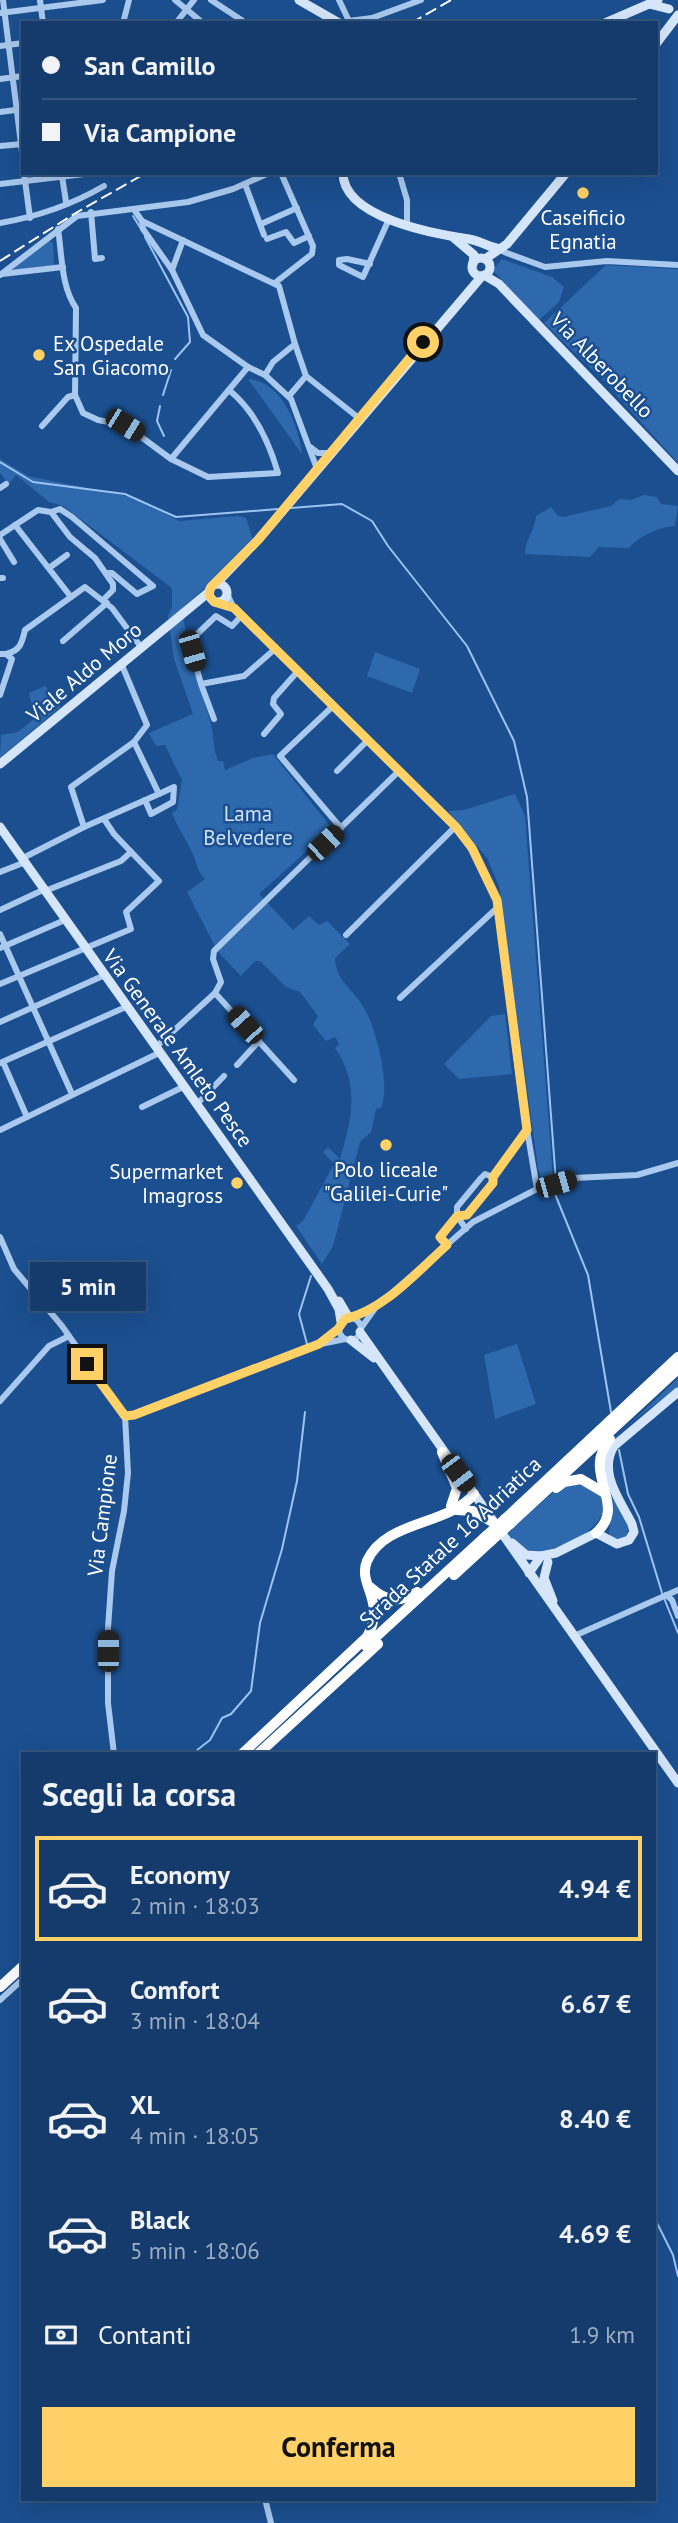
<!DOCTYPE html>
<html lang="it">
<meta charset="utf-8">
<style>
body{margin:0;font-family:"PT Sans",sans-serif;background:#214673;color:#f1f3f6;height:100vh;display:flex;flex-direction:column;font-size:26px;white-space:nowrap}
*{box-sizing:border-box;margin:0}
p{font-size:23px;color:#9dadc1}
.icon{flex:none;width:38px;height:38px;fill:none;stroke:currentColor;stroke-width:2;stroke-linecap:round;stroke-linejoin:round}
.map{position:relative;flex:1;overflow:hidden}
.details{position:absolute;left:21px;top:1752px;width:635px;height:749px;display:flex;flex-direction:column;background:#143b6b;border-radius:0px;box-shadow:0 7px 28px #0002,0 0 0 2px #33557e}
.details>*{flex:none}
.top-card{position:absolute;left:21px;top:21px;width:637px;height:154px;border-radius:0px;box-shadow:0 7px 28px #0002,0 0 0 2px #33557e;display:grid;align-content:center;height:154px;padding:0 21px;background:#143b6b}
.end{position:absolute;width:32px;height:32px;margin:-16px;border:9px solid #ffd166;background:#111;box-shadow:0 0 0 4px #111}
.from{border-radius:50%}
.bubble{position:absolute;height:49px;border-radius:0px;background:#143b6b;box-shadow:0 7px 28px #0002,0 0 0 2px #33557e;font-size:23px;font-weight:800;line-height:49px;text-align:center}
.car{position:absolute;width:21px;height:42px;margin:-21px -10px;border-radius:9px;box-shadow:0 0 5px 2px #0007;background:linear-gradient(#222 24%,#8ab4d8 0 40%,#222 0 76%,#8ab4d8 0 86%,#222 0)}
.top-card b{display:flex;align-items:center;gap:24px;height:66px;font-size:26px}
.top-card b+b{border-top:2px solid #33557e}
.top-card i{width:18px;height:18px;background:#f1f3f6}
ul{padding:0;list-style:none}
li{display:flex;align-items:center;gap:21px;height:105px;margin:0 14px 10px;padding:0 7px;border:4px solid transparent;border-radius:0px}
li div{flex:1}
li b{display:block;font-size:26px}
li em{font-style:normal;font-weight:800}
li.current{border-color:#ffd166}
li>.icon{width:63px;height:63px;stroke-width:1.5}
h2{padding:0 21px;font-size:32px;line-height:84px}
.pay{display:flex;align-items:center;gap:18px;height:77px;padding:0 21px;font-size:26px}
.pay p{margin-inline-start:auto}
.button{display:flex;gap:14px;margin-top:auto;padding:14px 21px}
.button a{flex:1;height:80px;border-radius:0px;background:#ffd166;color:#111;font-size:28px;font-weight:800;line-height:80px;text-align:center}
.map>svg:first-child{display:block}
.green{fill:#2e69ad}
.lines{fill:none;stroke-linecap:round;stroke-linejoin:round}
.stream{stroke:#9cc4f0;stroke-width:2}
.street{stroke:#a9c9ee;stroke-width:6}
.secondary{stroke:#d6e6fa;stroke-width:9}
.highway{stroke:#fff;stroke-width:10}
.rail{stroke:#fff;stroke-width:2;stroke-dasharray:12 5;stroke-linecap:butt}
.highway-bridge{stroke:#fff;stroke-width:10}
.route{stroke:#ffd166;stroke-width:9}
.poi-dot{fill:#ffd166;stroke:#1b4f8f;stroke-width:2.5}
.labels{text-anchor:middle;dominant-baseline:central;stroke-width:5;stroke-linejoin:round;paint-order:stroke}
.poi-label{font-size:21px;fill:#fff;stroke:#1b4f8f}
.street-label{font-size:21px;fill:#fff;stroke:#1b4f8f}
.park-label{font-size:21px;fill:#cfe3fa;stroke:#1b4f8f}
</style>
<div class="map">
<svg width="678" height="2523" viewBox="0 0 678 2523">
<rect width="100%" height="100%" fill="#1b4f8f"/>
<g class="green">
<path d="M50,241L53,243L54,265L14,270L17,263Z"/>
<path d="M502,259L552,277L564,287L559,302L538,321L493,270Z"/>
<path d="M606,265L678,269V463L602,379L544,323Z"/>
<path d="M248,379C283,382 298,425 302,454Z"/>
<path d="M0,459L28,476L136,498L179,521L238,516L246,518L253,540L219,576L182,608C187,649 200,685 211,724C214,736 213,749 218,761H223L225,770L253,758L273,754L330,826L328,832L259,894L293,930L309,916L319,925L327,921L350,944L335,958C336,982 353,988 364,1008C376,1027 391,1087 381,1108L376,1109L371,1132L360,1142L333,1246L322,1264L296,1226L303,1221L334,1164L323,1152L328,1147L340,1159C352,1119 360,1084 335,1048L339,1044L335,1037L326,1041L313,1025L318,1016L300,992L286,987L260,961H255L241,976L218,952L187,892L205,879C196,870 198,865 193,854C186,840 178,828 172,813L177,810L182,780L165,745L156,746L149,733L193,714L174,659L168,616L172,607V588L63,506L49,502L16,475L9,484L0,473Z"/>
<path d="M644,495L657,497L661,504L678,506L675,526C661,526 637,537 629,548L599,547L590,557L525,554C525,539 535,531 536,516L551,507L558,516L563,517L611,506L620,499L631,500Z"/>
<path d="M375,652L420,669L412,693L367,676Z"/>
<path d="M45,686L60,703V707L0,758L1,735L18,732L35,718L29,693Z"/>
<path d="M515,794L525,816L553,1178L543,1184L538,1168L499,886L487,858L448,811L464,810Z"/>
<path d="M505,1014L512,1074L459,1079L444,1064L491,1016Z"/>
<path d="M517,1344L536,1404L495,1419L484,1355Z"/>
<path d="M678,1378V1388C656,1405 595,1441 603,1473C607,1493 621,1509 629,1527L625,1539L615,1540L609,1534L612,1506L600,1476L599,1462L603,1449Z"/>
<path d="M575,1481C582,1485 594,1488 599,1494C625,1521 548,1560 528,1552C521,1549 513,1540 508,1534L512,1529L558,1488Z"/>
</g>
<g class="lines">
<g class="stream">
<path d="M133,216L141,229"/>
<path d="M145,237L188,317L190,342L175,359"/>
<path d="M163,395L171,370"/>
<path d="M160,406L157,421L164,436"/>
<path d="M0,462L33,482L125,494L176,517L278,509"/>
<path d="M291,508L342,504L372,521L388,546L467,646L514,741L527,797L556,1182"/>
<path d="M556,1187L555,1194L588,1275L611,1412"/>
<path d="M307,1344L299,1314L311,1276"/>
<path d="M619,1450L628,1494L639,1517L662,1593"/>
<path d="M664,1598L678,1633"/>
<path d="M192,1754L210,1740L222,1718L231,1714L251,1691L260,1623L282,1549L297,1481L305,1412"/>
<path d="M654,2217L673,2255L678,2276"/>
</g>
<g class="street">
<path d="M3,0L23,160"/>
<path d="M40,0L43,23"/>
<path d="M175,0L203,23"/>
<path d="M211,0L246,23"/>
<path d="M339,0L349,21L372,18L421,0"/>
<path d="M0,13L103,0"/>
<path d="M123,23L129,0"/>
<path d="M176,23L194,0"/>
<path d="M0,46L23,43"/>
<path d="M0,79L23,76"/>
<path d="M0,112L23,109"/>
<path d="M0,146L22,144"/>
<path d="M24,173L30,218"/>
<path d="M399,173L407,200V224"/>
<path d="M62,176L66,202"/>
<path d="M0,184L93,173"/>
<path d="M245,184L264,235"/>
<path d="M135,211L142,221L279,286L295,344L273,362L265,375"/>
<path d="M91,212L95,259L102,258"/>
<path d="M142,221L143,229L172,270L203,335L248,367L265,375L291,399L317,469"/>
<path d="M0,223C36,217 73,204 104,186"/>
<path d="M261,224L297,208"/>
<path d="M58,229C62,254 61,287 76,308L75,395L83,413L98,420L125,425L171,459L208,477L278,473C269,442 255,411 229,390"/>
<path d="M267,239L286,232L294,243L309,236"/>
<path d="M504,252L545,267L607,261L678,265"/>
<path d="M370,264L347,259L339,260V265L363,277L389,219"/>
<path d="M172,270L183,240"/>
<path d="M2,274L63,267"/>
<path d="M0,275L77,216L188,202L233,189L269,173"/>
<path d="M276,282L312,254L313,246L281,173"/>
<path d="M306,376L360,419"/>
<path d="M289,396L306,376L295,344"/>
<path d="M42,426L68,397L75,395"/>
<path d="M310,447L318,453H331"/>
<path d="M171,459L248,367"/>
<path d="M0,488L6,484"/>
<path d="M51,512L60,509L72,517L153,586L137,594L112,573H106"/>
<path d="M15,525L71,597"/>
<path d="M0,535L38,510L51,512L70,537L95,558L113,584V590L103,600"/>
<path d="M0,539L14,562"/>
<path d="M49,568L67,555"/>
<path d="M0,578H3"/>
<path d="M228,596L234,608L455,827L472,848L497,900L521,1094L537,1189L473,1222L377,1306L353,1318"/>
<path d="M217,603L232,607"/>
<path d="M242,615L232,626L216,616L192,639V651L201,684L244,676L275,649"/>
<path d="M63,641L107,603"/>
<path d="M0,654H6L12,659L0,695"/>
<path d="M6,654C20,651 22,643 25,630L85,587L112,608L141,647"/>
<path d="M201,684L214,719"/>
<path d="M333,706L280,756L341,828"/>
<path d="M264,734L281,714L273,704L274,698L298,671"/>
<path d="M337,771L368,740"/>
<path d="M145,800L151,814L173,802L174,787L159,794"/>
<path d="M84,827L159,794L134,742"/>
<path d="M21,859L84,827L71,787L134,742L147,725L121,663"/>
<path d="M0,872L23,863"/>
<path d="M45,891L121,861L131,852"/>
<path d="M0,910L43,890"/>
<path d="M0,934L72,1094"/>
<path d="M346,935L455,827"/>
<path d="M0,948L65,920"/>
<path d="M0,984L131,929L126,912L159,881L114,834L104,819"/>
<path d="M215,993L294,1080"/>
<path d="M400,998L498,907"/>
<path d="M0,1022L105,975"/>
<path d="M157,1046L215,993L221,982L213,959L214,951L399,771"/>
<path d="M3,1062L27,1117"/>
<path d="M0,1063L128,1006"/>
<path d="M237,1065L259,1041"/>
<path d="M197,1104L224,1076"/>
<path d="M142,1107L185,1086"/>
<path d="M0,1130L161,1052"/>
<path d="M537,1189L574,1178L637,1175L678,1163"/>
<path d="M466,1229L457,1216L467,1215L493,1183V1177"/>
<path d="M0,1237L14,1269L62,1326L125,1416L128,1473L124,1511L112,1571L108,1628V1703L114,1754"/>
<path d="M447,1245L440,1237L457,1216V1207L481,1178L485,1174L493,1177L527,1131"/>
<circle cx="350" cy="1329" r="11"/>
<path d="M361,1328L376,1307"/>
<path d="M321,1344L345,1339"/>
<path d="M0,1401L49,1346L69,1336"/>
<path d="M125,1416L134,1415L319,1344L338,1329"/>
<path d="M666,1595L672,1600L678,1616"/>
<path d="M574,1636L678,1590"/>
<path d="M0,2000L23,1979"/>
<path d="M265,2499L271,2523"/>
</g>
<g class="secondary">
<path d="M299,0L339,23"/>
<path d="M649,4L669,9"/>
<path d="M605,23L658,0"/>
<path d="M656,44L678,15"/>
<path d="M343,173C343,218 435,234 469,239C480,241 489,247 500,249"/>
<path d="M454,238L474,255L473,264"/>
<circle cx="481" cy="267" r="9"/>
<path d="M485,259L507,244L566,173"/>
<path d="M484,275L499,284L678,471"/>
<circle cx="218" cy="593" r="9"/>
<path d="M216,584L258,540L482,276"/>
<path d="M0,764L209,592"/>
<path d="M0,827L328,1289L339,1309L341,1322"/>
<path d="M339,1301L349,1318"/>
<path d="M360,1332L678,1783"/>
<path d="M351,1340L374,1358"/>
<path d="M512,1543L526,1555L541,1556"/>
<path d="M548,1562L544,1578L553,1601"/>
<path d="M529,1573L541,1556L556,1553L596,1533L617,1544L629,1540L634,1532L632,1524C620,1500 598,1473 614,1446L678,1392"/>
</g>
<g class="highway">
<path d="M442,1452L457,1488L451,1506"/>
<path d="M556,1488L564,1482L581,1479L603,1492"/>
<path d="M457,1510L473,1511L496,1524"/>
<path d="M505,1519L678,1357"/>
<path d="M510,1524L678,1369"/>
<path d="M596,1533C629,1504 580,1474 610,1439"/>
<path d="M454,1575L491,1541"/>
<path d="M370,1587C385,1601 400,1604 417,1592"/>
<path d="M366,1646L486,1536"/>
<path d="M242,1754L367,1637C387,1601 357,1585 367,1561C385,1520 448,1526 474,1494"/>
<path d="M258,1754L378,1644"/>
<path d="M0,1987L23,1966"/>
</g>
<g class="rail">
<path d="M411,23L451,0"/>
<path d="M0,261L74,214L146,173"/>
</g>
<g class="highway-bridge">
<path d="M486,1536L505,1519"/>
<path d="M491,1541L510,1524"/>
</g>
</g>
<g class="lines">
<path class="route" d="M87,1364L125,1416L134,1415L319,1344L338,1329L345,1319C384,1310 417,1272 447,1245L440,1237L457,1216L467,1215L493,1183V1177L527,1130L497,900L472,848L456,827L234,608L214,602L209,595L211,587L258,540L423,342"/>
</g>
<g class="poi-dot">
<circle cx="583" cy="193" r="7"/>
<circle cx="39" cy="355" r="7"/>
<circle cx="386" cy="1145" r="7"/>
<circle cx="237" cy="1183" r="7"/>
</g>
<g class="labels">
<g class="poi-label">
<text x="583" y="217">Caseificio<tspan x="583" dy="24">Egnatia</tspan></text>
<text x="53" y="343" text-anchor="start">Ex Ospedale<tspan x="53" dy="24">San Giacomo</tspan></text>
<text x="386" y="1169">Polo liceale<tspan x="386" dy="24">"Galilei-Curie"</tspan></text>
<text x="223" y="1171" text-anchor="end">Supermarket<tspan x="223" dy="24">Imagross</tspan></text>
</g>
<g class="street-label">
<text transform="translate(602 365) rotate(46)">Via Alberobello</text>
<text transform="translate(84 672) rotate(-40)">Viale Aldo Moro</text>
<text transform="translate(178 1048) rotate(54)">Via Generale Amleto Pesce</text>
<text transform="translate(102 1515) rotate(-83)">Via Campione</text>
<text transform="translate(450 1542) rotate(-43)">Strada Statale 16 Adriatica</text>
</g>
<g class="park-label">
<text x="248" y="813">Lama<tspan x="248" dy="24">Belvedere</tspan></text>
</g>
</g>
</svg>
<i class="end from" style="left:423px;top:342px"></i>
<i class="end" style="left:87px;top:1364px"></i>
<div class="bubble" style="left:30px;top:1262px;width:116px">5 min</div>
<i class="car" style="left:125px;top:425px;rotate:122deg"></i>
<i class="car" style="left:192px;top:651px;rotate:164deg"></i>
<i class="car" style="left:325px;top:843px;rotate:47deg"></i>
<i class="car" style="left:245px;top:1025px;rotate:318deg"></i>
<i class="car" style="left:556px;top:1184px;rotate:74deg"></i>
<i class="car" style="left:458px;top:1473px;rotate:143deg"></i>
<i class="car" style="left:108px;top:1651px;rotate:0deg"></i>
<div class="top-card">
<b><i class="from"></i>San Camillo</b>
<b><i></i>Via Campione</b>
</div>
<section class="details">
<h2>Scegli la corsa</h2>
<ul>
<li class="current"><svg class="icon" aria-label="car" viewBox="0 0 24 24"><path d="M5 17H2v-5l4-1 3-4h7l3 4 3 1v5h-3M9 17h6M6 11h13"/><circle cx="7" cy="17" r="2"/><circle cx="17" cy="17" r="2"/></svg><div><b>Economy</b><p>2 min · 18:03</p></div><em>4.94 €</em></li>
<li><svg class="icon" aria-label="car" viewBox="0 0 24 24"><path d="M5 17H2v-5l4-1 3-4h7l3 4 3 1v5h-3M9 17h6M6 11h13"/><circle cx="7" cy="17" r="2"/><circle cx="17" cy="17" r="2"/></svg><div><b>Comfort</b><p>3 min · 18:04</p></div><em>6.67 €</em></li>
<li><svg class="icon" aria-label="car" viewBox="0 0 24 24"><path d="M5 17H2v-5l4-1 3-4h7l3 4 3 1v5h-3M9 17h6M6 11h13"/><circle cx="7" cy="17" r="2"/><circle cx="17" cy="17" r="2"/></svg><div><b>XL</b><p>4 min · 18:05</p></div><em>8.40 €</em></li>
<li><svg class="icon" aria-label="car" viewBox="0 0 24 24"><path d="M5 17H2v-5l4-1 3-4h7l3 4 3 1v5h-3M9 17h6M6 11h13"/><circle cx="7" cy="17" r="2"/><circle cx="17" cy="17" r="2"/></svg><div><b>Black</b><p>5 min · 18:06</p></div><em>4.69 €</em></li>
</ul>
<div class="pay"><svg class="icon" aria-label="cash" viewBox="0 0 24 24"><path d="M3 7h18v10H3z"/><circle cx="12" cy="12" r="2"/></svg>Contanti<p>1.9 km</p></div>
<div class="button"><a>Conferma</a></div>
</section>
</div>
